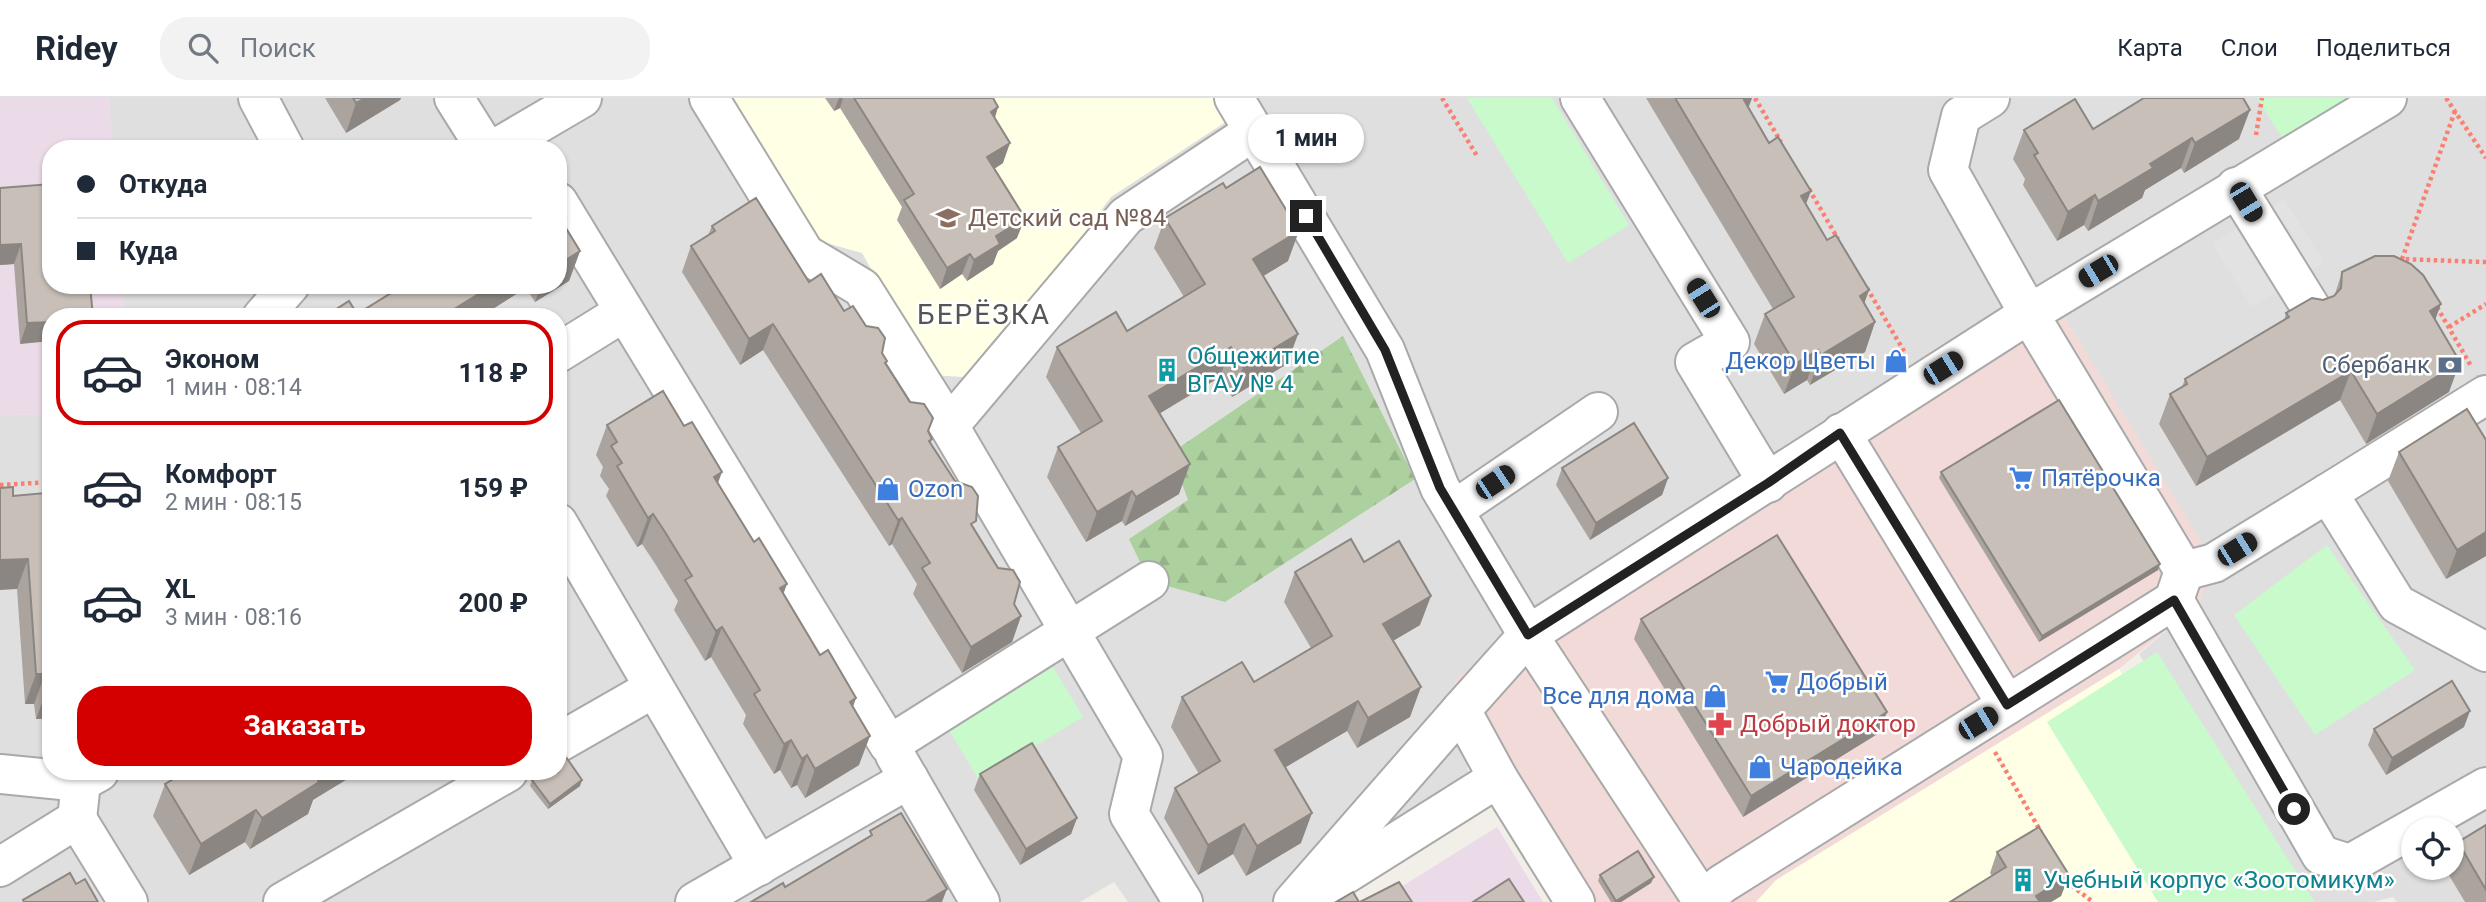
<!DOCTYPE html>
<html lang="ru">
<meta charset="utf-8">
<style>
body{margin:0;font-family:Roboto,sans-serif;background:#f2f2f3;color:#1f2937;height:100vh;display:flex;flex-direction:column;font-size:26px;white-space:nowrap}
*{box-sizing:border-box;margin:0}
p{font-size:23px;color:#747a83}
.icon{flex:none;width:38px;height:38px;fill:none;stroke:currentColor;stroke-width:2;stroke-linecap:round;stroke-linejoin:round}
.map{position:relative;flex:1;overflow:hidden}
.panel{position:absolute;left:42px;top:210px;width:525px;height:472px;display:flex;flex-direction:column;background:#fff;border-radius:28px;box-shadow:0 2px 5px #0004}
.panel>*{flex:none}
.top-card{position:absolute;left:42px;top:42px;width:525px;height:154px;border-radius:28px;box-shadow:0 2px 5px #0004;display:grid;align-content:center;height:154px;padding:0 35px;background:#fff}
.tools{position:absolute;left:2401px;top:719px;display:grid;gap:14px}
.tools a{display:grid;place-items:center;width:63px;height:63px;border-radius:50%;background:#fff;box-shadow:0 2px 5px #0004;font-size:35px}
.end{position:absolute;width:32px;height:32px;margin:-16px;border:9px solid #222;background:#fff;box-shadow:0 0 0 4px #fff}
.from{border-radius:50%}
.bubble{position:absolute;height:49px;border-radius:24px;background:#fff;box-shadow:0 2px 5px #0004;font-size:23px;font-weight:700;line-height:49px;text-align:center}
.car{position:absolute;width:21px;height:42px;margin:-21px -10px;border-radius:9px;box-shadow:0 0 5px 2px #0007;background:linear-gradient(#222 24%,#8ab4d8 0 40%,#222 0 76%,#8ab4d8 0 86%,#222 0)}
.top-card b{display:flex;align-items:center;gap:24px;height:66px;font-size:26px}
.top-card b+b{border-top:2px solid #e0e1e3}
.top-card i{width:18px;height:18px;background:#1f2937}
ul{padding:12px 0 0;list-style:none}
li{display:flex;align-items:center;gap:21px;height:105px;margin:0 14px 10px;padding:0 21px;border:4px solid transparent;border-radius:28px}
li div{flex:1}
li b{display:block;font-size:26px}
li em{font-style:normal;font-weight:700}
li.selected{border-color:#d40000}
li>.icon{width:63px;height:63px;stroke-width:1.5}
.action{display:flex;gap:14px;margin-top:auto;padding:14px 35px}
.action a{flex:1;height:80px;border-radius:28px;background:#d40000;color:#fff;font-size:28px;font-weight:700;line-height:80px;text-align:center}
header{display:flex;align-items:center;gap:42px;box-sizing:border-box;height:98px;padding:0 35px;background:#fff;border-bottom:2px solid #e0e1e3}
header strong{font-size:33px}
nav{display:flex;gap:38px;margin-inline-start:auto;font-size:24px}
.search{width:490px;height:63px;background:#f2f2f3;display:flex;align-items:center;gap:18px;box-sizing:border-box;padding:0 24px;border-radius:28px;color:#747a83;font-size:26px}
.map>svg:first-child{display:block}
.residential{fill:#e0dfdf;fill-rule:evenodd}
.commercial{fill:#f2dad9}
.industrial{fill:#ebdbe8}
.education{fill:#ffffe5}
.forest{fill:url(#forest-firs)}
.park{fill:#c8facc}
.parking{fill:#e2e2e2}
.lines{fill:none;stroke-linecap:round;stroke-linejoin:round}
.minor-casing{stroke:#a9a9a9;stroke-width:42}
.path{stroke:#fa8072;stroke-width:4.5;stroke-dasharray:3.5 3.5;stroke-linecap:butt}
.minor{stroke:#fff;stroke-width:38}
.wall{fill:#aba49e}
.shaded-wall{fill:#8b8681}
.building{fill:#c7bfb8;stroke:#8b8681;stroke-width:2}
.route{stroke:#222;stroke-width:9}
.labels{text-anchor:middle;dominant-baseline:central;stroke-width:5;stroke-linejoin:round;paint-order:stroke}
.education-label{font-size:24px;fill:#785e54;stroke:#fff;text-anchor:start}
.culture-label{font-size:24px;fill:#0d838f;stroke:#fff;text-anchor:start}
.shop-label{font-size:24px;fill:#366cbe;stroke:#fff;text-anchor:start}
.service-label{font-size:24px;fill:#4e5e75;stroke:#fff;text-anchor:end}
.health-label{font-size:24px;fill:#be3a42;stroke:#fff;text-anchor:start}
.quarter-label{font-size:28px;letter-spacing:2px;fill:#555;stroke:#fff}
</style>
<header>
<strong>Ridey</strong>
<div class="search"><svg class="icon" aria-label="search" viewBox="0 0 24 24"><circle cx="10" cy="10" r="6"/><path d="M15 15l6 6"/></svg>Поиск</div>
<nav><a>Карта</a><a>Слои</a><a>Поделиться</a></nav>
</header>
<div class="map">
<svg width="2486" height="804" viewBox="0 0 2486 804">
<defs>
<pattern id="forest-firs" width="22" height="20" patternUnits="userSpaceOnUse" patternTransform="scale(1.75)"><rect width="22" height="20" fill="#add19e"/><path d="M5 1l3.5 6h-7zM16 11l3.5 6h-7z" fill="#95b388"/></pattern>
</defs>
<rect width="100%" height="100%" fill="#f2efe9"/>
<path class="residential" d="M109,0H2486V804H2397L2393,799L2373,804H2294L2139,556L2200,504L1455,582L1469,680L1284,804H1128L1114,784L1080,804H0V317L51,316V674H558V219H124L122,187H558V51H112ZM2413,732H2452V770H2413Z"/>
<path class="commercial" d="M2050,194L2214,465L2200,504L2119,571L1777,782L1756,804H1585L1498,680L1454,583L1548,505Z"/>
<g class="industrial">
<path d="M0,0H109L112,51H51V187H122L124,219H51V316L0,317Z"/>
<path d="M1497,729L1543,804H1377Z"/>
</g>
<g class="education">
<path d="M726,0H1237L1244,12L1111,99L978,280L932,277L862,155L812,141Z"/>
<path d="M2119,571L2264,804H1756L1776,782Z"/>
</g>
<path class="forest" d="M1343,238L1415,381L1225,504L1149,483L1129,441L1188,402L1171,355Z"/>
<g class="park">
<path d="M1467,0H1552L1629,127L1568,165Z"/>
<path d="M2257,0H2360L2286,46Z"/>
<path d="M2327,447L2415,572L2315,637L2234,517Z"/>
<path d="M2157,554L2315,804H2158L2047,624Z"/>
<path d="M1053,569L1083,619L979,682L949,632Z"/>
</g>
<path class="parking" d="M2284,101L2324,164L2252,209L2212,146Z"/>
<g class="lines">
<g class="minor-casing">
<g id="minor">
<path d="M258,0L285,51"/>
<path d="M454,0L486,51"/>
<path d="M709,0L805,156L862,190L949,328"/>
<path d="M1234,0L1385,252L1440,390L1528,537L1702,802"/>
<path d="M1580,0L1730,244L1695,264L1768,385"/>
<path d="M495,51L582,0"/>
<path d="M2236,89L2311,210"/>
<path d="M558,104L889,647L1149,483"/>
<path d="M262,219L290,187"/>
<path d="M558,255L624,214"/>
<path d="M1841,335L2007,607"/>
<path d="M2328,395L2486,297"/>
<path d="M1454,412L1598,314"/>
<path d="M558,425L759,768"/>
<path d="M2184,473L2214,465L2328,395L2397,506L2486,554"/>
<path d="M2174,502L2321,757L2350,766L2486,689"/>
<path d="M558,645L654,590"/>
<path d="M895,657L980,804"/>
<path d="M0,676L81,684L99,674"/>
<path d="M77,721L128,804"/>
<path d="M0,769L77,721L81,684"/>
<path d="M1317,794L1498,680"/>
<path d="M283,804L508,674"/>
<path d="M695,804L909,681"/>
<path d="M1183,804L1129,716L1143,658L949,328L1126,118L1254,33"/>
<path d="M1293,804L1461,612"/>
<path d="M1575,804L1498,680L1461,612L1528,537L2029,216L2387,0"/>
<path d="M1700,804L1722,786L2174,502L2184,473L2029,216L1948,72L1961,18L1990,0"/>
</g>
</g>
<g class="path">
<path d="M1442,0L1477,58"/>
<path d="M1755,0L1781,44"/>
<path d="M2446,0L2486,60"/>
<path d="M2455,13L2402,161L2486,164"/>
<path d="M2256,37L2262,0"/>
<path d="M1809,91L1838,141"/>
<path d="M1867,190L1905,255"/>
<path d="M2437,209L2471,268"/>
<path d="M2449,229L2486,206"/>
<path d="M0,387L51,384"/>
<path d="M1995,654L2041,734"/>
<path d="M2065,775L2072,788L2093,804"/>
</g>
<use href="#minor" class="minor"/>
</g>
<g class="wall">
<path d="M325,0H401L400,2L346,35Z"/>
<path d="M825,0H993L998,9L995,20L1003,65L994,71L1017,140L998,153L993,166L967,183L962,176L940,191L897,122L902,109L840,10L834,13Z"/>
<path d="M1646,0H1752L1748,10L1827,142L1869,192L1864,206L1875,224L1865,254L1810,287L1807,282L1784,296L1754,246L1765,216L1773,211Z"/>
<path d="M2093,31L2239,41L2184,75L2181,70L2145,92L2142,100L2088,133L2084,127L2057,143L2023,87L2025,81L2013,61L2024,32Z"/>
<path d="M0,90L51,187L20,246L14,166L0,167Z"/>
<path d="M1226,90L1288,163L1263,178L1298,236L1287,266L1232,299L1220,279L1160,315L1179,396L1125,428L1122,423L1086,444L1047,379L1058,349L1081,335L1046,279L1057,249L1127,233L1184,199L1154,150L1165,120Z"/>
<path d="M558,99L560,101L558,105L566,119L563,127L580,153L569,183L535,204L526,190L480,219H324L357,216L404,187H558Z"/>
<path d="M712,128L809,184L844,213L882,255L887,263L886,266L932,341L931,345L973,430L1021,518L1012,544L962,575L913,496L917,486L892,446L889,448L763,252L740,267L682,174L691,148L708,137Z"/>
<path d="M2342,174L2435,223L2449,294L2366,346L2340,302L2196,388L2159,326L2170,296L2182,289L2185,281L2284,223L2286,215L2334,199Z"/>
<path d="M607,327L718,385L820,557L853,609L859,667L805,700L797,687L791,690L780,672L774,676L743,626L746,617L711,559L705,563L674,512L678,503L654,464L642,446L637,449L606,398L609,391L600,378L603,369L596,357Z"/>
<path d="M2399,354L2486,458L2446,481L2388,383Z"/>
<path d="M1562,370L1668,380L1662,397L1590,442L1556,387Z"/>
<path d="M1941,374L2158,472L2039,544L1939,380Z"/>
<path d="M13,398L45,403H51V620L36,621L34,606H25L17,491Z"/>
<path d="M1364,464L1420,527L1393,543L1410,619L1357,650L1347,633L1285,669L1301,745L1246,778L1233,756L1198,777L1164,720L1175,690L1199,676L1171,629L1182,599L1254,584L1311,550L1284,504L1295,474Z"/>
<path d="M1641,521L1887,614L1879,635L1743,719L1634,541Z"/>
<path d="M2464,629L2386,677L2368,647L2374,631Z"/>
<path d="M980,676L1077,720L1071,736L1020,767L974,692Z"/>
<path d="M532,682L580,688L548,711L530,688Z"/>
<path d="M165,686L313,702L308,716L250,751L245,744L189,777L153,718Z"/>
<path d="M2486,727V804H2465L2447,774L2448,770H2452V761L2458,744Z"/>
<path d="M1997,754L2069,777L2061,798L2051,804H1950L1992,778L1990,775Z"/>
<path d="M1600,777L1651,785L1621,804H1611L1598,783Z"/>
</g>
<g class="shaded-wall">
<path d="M365,0H401L400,2L346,35L356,5Z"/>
<path d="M839,0H843L840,10L834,13Z"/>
<path d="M1747,0H1752L1742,26L1744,2Z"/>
<path d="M998,9L991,30V14Z"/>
<path d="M2250,12L2239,41L2184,75L2195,45Z"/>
<path d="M2192,40L2181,70L2145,92L2142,100L2088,133L2098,103L2150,66Z"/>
<path d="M1010,45L1003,65L980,80L987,59Z"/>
<path d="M1811,93L1800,122L1801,98Z"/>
<path d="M2095,97L2084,127L2057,143L2068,114Z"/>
<path d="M1025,120L1017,140L998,153L993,166L967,183L974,162L996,138Z"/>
<path d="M1299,133L1288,163L1242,191L1253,161Z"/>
<path d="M21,146L14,166L0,167V147Z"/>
<path d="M580,153L569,183L535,204L541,187H558V167Z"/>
<path d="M970,156L962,176L940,191L947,170Z"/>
<path d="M493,187H527L526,190L480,219H449L451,213Z"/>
<path d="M1869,192L1858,222L1860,198Z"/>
<path d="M2441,206L2430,236V213Z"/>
<path d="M51,224V243L20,246L27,225Z"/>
<path d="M1875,224L1865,254L1810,287L1821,257Z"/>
<path d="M773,226L763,252L740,267L749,241Z"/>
<path d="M1298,236L1287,266L1232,299L1243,269Z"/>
<path d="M1231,249L1220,279L1139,328L1149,298Z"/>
<path d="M1818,252L1807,282L1784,296L1795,266Z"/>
<path d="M2460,264L2449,294L2366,346L2377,316Z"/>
<path d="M2351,273L2340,302L2196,388L2207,359Z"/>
<path d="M1190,366L1179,396L1125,428L1136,399Z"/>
<path d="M722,374L711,404L714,379Z"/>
<path d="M1668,380L1662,397L1590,442L1596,425Z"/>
<path d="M1132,393L1122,423L1086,444L1097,414Z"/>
<path d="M653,416L642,446L637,449L648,420Z"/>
<path d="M902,420L892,446L889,448L898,422Z"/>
<path d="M2486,434V458L2446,481L2457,452Z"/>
<path d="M28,461L17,491L0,492V462Z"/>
<path d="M2160,466L2158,472L2039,544L2042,538Z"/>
<path d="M787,486L776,516L780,490Z"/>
<path d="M1431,498L1420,527L1372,555L1383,526Z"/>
<path d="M1021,518L1012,544L962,575L971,549Z"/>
<path d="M722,529L711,559L705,563L716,533Z"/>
<path d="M36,576H45L34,606H25Z"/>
<path d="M1421,589L1410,619L1357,650L1368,620Z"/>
<path d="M51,591V620L36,621L47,592Z"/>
<path d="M856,600L846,630L850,604Z"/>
<path d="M1358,603L1347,633L1264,682L1275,652Z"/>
<path d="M2470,613L2464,629L2386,677L2392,660Z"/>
<path d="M1887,614L1879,635L1743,719L1751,698Z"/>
<path d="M870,638L859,667L805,700L815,671Z"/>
<path d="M791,642L780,672L774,676L784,646Z"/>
<path d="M807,657L797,687L791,690L802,661Z"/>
<path d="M319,674H359L313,702L308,716L250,751L262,720Z"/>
<path d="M582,682L580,688L548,711L550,706Z"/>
<path d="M256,712L245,744L189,777L201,746Z"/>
<path d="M1312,715L1301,745L1246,778L1257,748Z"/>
<path d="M1077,720L1071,736L1020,767L1026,751Z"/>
<path d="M1244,726L1233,756L1198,777L1208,747Z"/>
<path d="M2069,777L2061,798L2051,804H2033L2036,798Z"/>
<path d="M1654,779L1651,785L1621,804H1615Z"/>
<path d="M947,791L942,804H925Z"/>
</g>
<g class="building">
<path d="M353,0H365L356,5Z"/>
<path d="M854,0H993L998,9L991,14L1010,45L987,59L1025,120L996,138L1000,146L974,162L970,156L947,170L904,102L914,96Z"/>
<path d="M1675,0H1747L1744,2L1769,45L1778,39L1811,93L1801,98L1827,142L1836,137L1869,192L1860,198L1875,224L1821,257L1818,252L1795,266L1765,216L1794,199Z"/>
<path d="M2144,0H2243L2250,12L2195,45L2192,40L2150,66L2153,70L2098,103L2095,97L2068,114L2034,57L2038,55L2024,32L2075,1L2093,31Z"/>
<path d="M1260,69L1299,133L1253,161L1298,236L1243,269L1231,249L1149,298L1190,366L1136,399L1132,393L1097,414L1058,349L1102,323L1057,249L1116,214L1127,233L1205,186L1165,120L1223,85L1226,90Z"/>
<path d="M51,86V187H90L93,219H51V224L27,225L21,146L0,147V90Z"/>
<path d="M756,100L809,184L821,176L844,213L853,208L866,228L878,230L885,240L882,255L887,263L885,265L910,304L924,306L933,320L928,333L932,341L929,343L955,383L972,389L978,398L976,423L971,426L998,470L1013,472L1020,484L1014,506L1021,518L971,549L922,470L930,465L902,420L898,422L773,226L749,241L691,148L715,133L712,128Z"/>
<path d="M558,105L566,119L561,122L580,153L558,167Z"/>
<path d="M2375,158H2394L2411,166L2423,177L2441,206L2430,213L2460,264L2377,316L2351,273L2207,359L2170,296L2187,286L2185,281L2289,219L2286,215L2312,200L2323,202L2334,198L2341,190L2342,174Z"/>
<path d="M404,187H493L451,213L455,219H324L349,203L357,216Z"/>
<path d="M663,293L684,328L692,324L722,374L714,379L754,444L759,440L787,486L780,490L820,557L828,552L856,600L850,604L870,638L815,671L807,657L802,661L791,642L784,646L754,596L760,592L722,529L716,533L685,482L692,478L665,434L653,416L648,420L617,368L622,365L611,348L617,344L607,327Z"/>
<path d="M2059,302L2160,466L2042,538L1941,374Z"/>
<path d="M2467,311L2486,342V434L2457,452L2399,354Z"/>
<path d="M1634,325L1668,380L1596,425L1562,370Z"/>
<path d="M13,389V398L45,395V403H51V591L47,592L45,576H36L28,461L0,462V390Z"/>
<path d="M1777,437L1887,614L1751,698L1641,521Z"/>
<path d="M1351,441L1364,464L1399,443L1431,498L1383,526L1421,589L1368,620L1358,603L1275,652L1312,715L1257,748L1244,726L1208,747L1175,690L1220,663L1182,599L1242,564L1254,584L1332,538L1295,474Z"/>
<path d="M2452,583L2470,613L2392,660L2374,631Z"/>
<path d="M1032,645L1077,720L1026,751L980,676Z"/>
<path d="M566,659L582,682L550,706L532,682L544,674H558V664Z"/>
<path d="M185,674H319L315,676L319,684L262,720L256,712L201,746L165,686Z"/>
<path d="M901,715L947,791L925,804H751L783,785L785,789L872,737L870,733Z"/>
<path d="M2486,727V792L2458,744Z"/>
<path d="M2039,729L2069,777L2036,798L2040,804H1950L2006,769L1997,754Z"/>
<path d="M1638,753L1654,779L1616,803L1600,777Z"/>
<path d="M70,775L76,786L85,781L98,804H24L23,802Z"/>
<path d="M1509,781L1524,804H1473Z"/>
<path d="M1399,784L1412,804H1360Z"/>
<path d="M1353,794L1359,804H1336Z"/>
</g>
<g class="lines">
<path class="route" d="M1306,118L1385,252L1440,390L1528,537L1768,385L1840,335L2007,607L2174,502L2294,711"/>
</g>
<defs>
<g id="school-bare" transform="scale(1.89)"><path d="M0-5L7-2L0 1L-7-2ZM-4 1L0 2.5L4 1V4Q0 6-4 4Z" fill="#8d6e63" stroke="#fff" stroke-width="2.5" paint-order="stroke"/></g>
<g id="shop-bare" transform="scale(1.89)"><path d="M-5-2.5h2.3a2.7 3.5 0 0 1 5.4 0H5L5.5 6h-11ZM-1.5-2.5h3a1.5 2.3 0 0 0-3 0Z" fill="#3f7fe0" stroke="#fff" stroke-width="2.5" paint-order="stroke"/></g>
<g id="bank-bare" transform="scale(1.89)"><path d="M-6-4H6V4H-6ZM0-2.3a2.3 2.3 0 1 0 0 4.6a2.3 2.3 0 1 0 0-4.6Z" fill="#5c6f8a" stroke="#fff" stroke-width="2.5" paint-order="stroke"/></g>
<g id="building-bare" transform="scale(1.89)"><path d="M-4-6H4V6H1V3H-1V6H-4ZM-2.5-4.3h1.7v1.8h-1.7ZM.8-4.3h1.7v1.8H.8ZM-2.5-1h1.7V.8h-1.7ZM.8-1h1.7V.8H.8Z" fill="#0f9aa8" stroke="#fff" stroke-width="2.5" paint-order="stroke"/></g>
<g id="supermarket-bare" transform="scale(1.89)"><path d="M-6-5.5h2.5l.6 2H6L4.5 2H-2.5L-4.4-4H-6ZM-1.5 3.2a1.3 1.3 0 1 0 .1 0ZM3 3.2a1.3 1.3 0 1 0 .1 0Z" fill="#3f7fe0" stroke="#fff" stroke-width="2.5" paint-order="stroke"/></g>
<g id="pharmacy-bare" transform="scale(1.89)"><path d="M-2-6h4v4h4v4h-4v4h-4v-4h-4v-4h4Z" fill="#e0444e" stroke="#fff" stroke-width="2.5" paint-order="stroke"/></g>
</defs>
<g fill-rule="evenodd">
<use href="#school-bare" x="948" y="120"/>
<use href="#shop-bare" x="1896" y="263"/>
<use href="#bank-bare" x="2450" y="267"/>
<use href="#building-bare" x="1167" y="272"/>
<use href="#supermarket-bare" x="2021" y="380"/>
<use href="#shop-bare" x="888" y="391"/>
<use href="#supermarket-bare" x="1777" y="584"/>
<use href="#shop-bare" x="1715" y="598"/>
<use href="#pharmacy-bare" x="1720" y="626"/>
<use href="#shop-bare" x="1760" y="669"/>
<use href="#building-bare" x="2023" y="782"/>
</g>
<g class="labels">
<g class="education-label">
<text x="968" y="120">Детский сад №84</text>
</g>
<g class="culture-label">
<text x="1187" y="258">Общежитие<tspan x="1187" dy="28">ВГАУ № 4</tspan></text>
<text x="2043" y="782">Учебный корпус «Зоотомикум»</text>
</g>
<g class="shop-label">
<text x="1876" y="263" text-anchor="end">Декор Цветы</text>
<text x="2041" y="380">Пятёрочка</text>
<text x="908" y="391">Ozon</text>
<text x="1797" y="584">Добрый</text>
<text x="1695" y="598" text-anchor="end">Все для дома</text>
<text x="1780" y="669">Чародейка</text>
</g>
<g class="service-label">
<text x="2430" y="267">Сбербанк</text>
</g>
<g class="health-label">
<text x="1740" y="626">Добрый доктор</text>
</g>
<g class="quarter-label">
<text x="984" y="216">БЕРЁЗКА</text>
</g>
</g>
</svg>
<div class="tools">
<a><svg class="icon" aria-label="locate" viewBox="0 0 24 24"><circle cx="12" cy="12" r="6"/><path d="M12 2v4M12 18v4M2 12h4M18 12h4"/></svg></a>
</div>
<i class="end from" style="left:2294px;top:711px"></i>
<i class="end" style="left:1306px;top:118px"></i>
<div class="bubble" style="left:1248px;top:16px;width:116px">1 мин</div>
<i class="car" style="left:2246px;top:104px;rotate:149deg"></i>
<i class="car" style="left:2098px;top:173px;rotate:239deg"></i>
<i class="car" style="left:1703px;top:200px;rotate:328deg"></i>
<i class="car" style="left:1943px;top:270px;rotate:58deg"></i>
<i class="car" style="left:1495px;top:384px;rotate:56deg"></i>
<i class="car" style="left:2237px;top:451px;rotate:58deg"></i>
<i class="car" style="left:1978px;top:625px;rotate:59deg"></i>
<div class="top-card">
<b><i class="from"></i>Откуда</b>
<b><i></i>Куда</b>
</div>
<section class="panel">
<ul>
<li class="selected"><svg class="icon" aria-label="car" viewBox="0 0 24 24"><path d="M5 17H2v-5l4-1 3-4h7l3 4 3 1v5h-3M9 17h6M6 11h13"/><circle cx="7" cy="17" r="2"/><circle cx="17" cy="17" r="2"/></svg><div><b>Эконом</b><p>1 мин · 08:14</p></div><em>118 ₽</em></li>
<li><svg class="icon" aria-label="car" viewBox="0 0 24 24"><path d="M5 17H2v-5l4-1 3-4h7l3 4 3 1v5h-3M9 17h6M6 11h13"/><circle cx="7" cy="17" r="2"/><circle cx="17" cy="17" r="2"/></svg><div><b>Комфорт</b><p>2 мин · 08:15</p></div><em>159 ₽</em></li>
<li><svg class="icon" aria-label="car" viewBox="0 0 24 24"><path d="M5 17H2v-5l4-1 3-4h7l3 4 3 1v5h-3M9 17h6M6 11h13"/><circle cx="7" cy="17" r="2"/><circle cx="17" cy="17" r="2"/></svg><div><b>XL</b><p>3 мин · 08:16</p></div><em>200 ₽</em></li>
</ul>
<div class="action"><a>Заказать</a></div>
</section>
</div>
